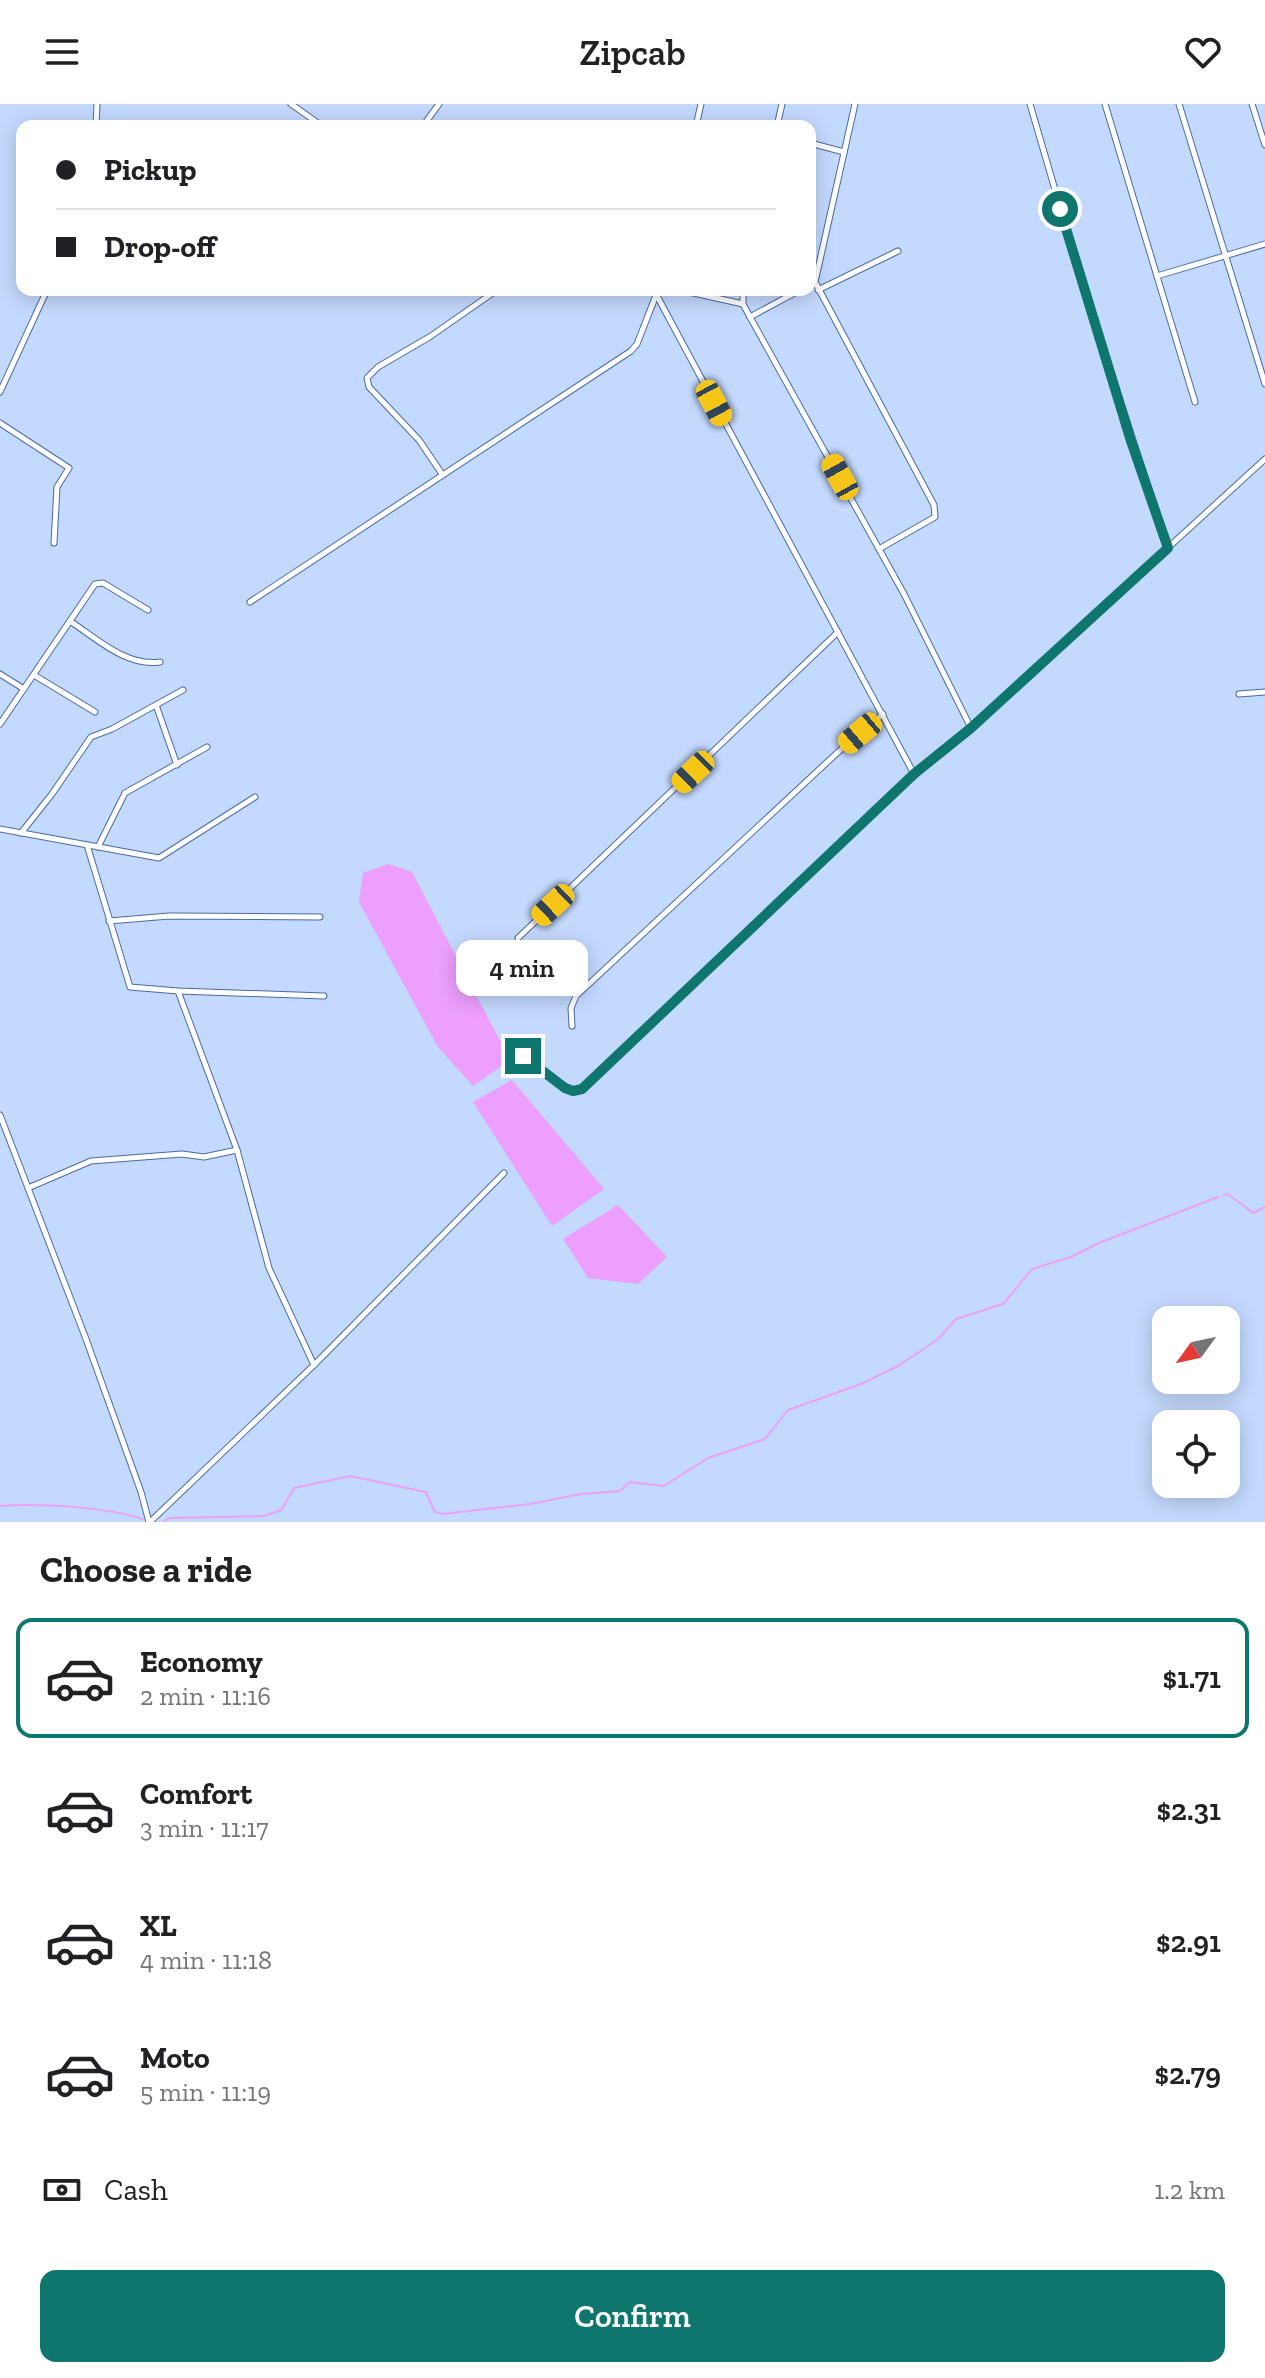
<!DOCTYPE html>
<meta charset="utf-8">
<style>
body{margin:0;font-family:"Zilla Slab",serif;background:#f2f2f2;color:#202124;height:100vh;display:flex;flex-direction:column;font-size:30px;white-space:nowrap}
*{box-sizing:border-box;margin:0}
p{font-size:26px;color:#757577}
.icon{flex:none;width:44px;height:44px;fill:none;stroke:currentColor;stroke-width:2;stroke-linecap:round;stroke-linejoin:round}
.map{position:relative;height:1418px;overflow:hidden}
.panel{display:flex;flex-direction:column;background:#fff;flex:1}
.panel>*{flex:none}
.guide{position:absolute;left:16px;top:16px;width:800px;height:176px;border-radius:16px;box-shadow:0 4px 20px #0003;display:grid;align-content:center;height:176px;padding:0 40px;background:#fff}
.needle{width:52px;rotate:237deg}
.buttons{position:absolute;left:1152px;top:1202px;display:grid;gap:16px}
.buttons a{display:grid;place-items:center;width:88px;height:88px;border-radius:16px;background:#fff;box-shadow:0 4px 20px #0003;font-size:40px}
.end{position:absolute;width:36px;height:36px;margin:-18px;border:10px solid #0f766e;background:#fff;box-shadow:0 0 0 4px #fff}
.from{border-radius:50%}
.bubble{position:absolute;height:56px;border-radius:16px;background:#fff;box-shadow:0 4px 20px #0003;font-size:26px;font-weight:600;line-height:56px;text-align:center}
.car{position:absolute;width:24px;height:48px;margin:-24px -12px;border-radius:10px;box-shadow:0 0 6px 2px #0007;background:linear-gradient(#f5c518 24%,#345 0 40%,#f5c518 0 76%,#345 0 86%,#f5c518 0)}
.guide b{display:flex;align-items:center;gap:28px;height:76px;font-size:30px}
.guide b+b{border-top:2px solid #e0e0e0}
.guide i{width:20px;height:20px;background:#202124}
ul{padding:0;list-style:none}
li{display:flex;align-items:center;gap:24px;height:120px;margin:0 16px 12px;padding:0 24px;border:4px solid transparent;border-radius:16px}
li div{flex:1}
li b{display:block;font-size:30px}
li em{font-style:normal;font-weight:600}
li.active{border-color:#0f766e}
li>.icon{width:72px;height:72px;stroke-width:1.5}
h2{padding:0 40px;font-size:36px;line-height:96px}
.pay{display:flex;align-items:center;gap:20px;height:88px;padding:0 40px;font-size:30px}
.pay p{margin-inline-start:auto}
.cta{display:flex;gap:16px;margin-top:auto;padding:16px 40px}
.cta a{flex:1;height:92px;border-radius:16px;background:#0f766e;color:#fff;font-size:32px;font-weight:600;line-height:92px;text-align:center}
header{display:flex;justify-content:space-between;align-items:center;height:104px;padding:0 40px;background:#fff;font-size:36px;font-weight:600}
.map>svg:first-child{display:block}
.water{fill:#ec9ffd}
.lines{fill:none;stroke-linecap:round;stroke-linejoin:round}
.stream{stroke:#ec9ffd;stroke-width:2}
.street-casing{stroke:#4a6ba1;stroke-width:7}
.street{stroke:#fff;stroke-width:5}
.route{stroke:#0f766e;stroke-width:10}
</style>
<header><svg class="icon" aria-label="menu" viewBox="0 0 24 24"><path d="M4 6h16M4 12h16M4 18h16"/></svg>Zipcab<svg class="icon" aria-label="heart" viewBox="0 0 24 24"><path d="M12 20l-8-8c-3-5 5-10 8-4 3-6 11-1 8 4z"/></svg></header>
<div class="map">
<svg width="1265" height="1418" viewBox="0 0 1265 1418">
<rect width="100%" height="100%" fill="#c3d9fe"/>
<g class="water">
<path d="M388,760L412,768L510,956L473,982L438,943L359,798L363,769Z"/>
<path d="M512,976L604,1085L552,1122L473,998Z"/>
<path d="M618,1101L667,1153L638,1180L588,1174L563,1135Z"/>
</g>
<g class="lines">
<g class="stream">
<path d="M1224,1091L1228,1090L1253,1109L1265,1103"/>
<path d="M0,1402C39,1399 106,1403 143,1415"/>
<path d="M163,1418L169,1414L264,1412L281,1406L294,1384L350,1372L426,1388L435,1408L443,1410L530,1400L581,1390L620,1387L630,1378L664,1382L708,1354L765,1335L788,1306L861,1280L898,1262L937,1236L956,1215L1003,1200L1032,1165L1071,1153L1099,1139L1218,1093"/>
</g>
<g class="street-casing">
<g id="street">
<path d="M291,0L322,22"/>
<path d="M855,0L815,178L934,401L935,413L879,445"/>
<path d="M1030,0L1084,185L1168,444"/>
<path d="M1105,0L1195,298"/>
<path d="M1179,0L1265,280"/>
<path d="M1252,0L1265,41"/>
<path d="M96,22L97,0"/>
<path d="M423,22L439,0"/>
<path d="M696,22L701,0"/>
<path d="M777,22L782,0"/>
<path d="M810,39L844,48"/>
<path d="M1157,172L1265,140"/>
<path d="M680,186L743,200"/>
<path d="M743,186V200L750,213L904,490L971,624"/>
<path d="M818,186L898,147"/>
<path d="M656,190L914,670"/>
<path d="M750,213L800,186"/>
<path d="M0,288L47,186"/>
<path d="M0,319L69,364L57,383L54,439"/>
<path d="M442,370L419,336L369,283L367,274L378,263L431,232L497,186"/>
<path d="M250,498L631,247L637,240L658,186"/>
<path d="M70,517C97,535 127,563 160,558"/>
<path d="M0,570L24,585"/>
<path d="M34,571L95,608"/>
<path d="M1239,590L1265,588"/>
<path d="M156,601L177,661"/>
<path d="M0,620L95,480L103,479L148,506"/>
<path d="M0,725L159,754L255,693"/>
<path d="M21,729L52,690L91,633L112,625L183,586"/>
<path d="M87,741L130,883L178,887L324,892"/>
<path d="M98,743L125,689L207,643"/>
<path d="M109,817L169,812L320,813"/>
<path d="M518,834L838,528"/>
<path d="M178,887L237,1046L269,1164L314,1261"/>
<path d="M572,922L571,904L576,892L837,649L883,610"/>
<path d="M523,952L565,984L573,987L582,985L914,670L971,624L1265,355"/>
<path d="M0,1011L86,1235L141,1388L149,1418"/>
<path d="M28,1084L91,1057L182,1050L204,1053L237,1046"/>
<path d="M150,1418L314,1261L504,1069"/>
</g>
</g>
<use href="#street" class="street"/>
</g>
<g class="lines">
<path class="route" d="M523,952L565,984L573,987L582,985L914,670L971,624L1168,444L1131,337L1060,105"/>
</g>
</svg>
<div class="buttons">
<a><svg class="needle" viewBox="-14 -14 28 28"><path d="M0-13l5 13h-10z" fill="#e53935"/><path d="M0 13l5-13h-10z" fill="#757577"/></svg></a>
<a><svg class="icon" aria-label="locate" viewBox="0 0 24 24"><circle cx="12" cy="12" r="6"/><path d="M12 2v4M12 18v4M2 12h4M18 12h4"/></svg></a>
</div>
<i class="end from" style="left:1060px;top:105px"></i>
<i class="end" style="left:523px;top:952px"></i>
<div class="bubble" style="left:456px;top:836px;width:132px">4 min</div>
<i class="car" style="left:714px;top:299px;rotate:152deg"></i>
<i class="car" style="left:840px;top:373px;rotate:331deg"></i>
<i class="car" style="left:860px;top:629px;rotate:230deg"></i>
<i class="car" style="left:693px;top:668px;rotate:226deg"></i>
<i class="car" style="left:553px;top:801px;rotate:227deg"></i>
<div class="guide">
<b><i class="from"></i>Pickup</b>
<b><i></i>Drop-off</b>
</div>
</div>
<section class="panel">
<h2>Choose a ride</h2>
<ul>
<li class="active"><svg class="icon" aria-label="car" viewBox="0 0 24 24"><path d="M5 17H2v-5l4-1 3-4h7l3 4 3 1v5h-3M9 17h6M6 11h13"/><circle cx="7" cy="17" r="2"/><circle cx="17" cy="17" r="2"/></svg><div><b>Economy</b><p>2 min · 11:16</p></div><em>$1.71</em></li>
<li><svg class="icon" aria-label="car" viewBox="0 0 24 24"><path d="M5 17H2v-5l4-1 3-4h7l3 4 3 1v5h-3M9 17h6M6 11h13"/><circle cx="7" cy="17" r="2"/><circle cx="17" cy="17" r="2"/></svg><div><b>Comfort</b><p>3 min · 11:17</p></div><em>$2.31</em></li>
<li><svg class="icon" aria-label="car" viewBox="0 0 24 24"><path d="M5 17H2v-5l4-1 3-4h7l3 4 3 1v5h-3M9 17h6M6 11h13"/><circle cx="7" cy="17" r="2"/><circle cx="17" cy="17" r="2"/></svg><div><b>XL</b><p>4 min · 11:18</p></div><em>$2.91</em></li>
<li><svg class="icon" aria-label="car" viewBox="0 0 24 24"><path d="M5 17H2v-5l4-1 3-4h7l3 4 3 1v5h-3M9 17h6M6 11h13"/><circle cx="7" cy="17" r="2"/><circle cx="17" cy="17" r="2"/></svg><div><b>Moto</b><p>5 min · 11:19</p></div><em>$2.79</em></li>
</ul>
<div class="pay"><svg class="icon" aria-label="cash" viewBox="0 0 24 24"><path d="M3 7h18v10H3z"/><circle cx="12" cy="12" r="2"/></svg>Cash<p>1.2 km</p></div>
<div class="cta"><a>Confirm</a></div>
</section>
